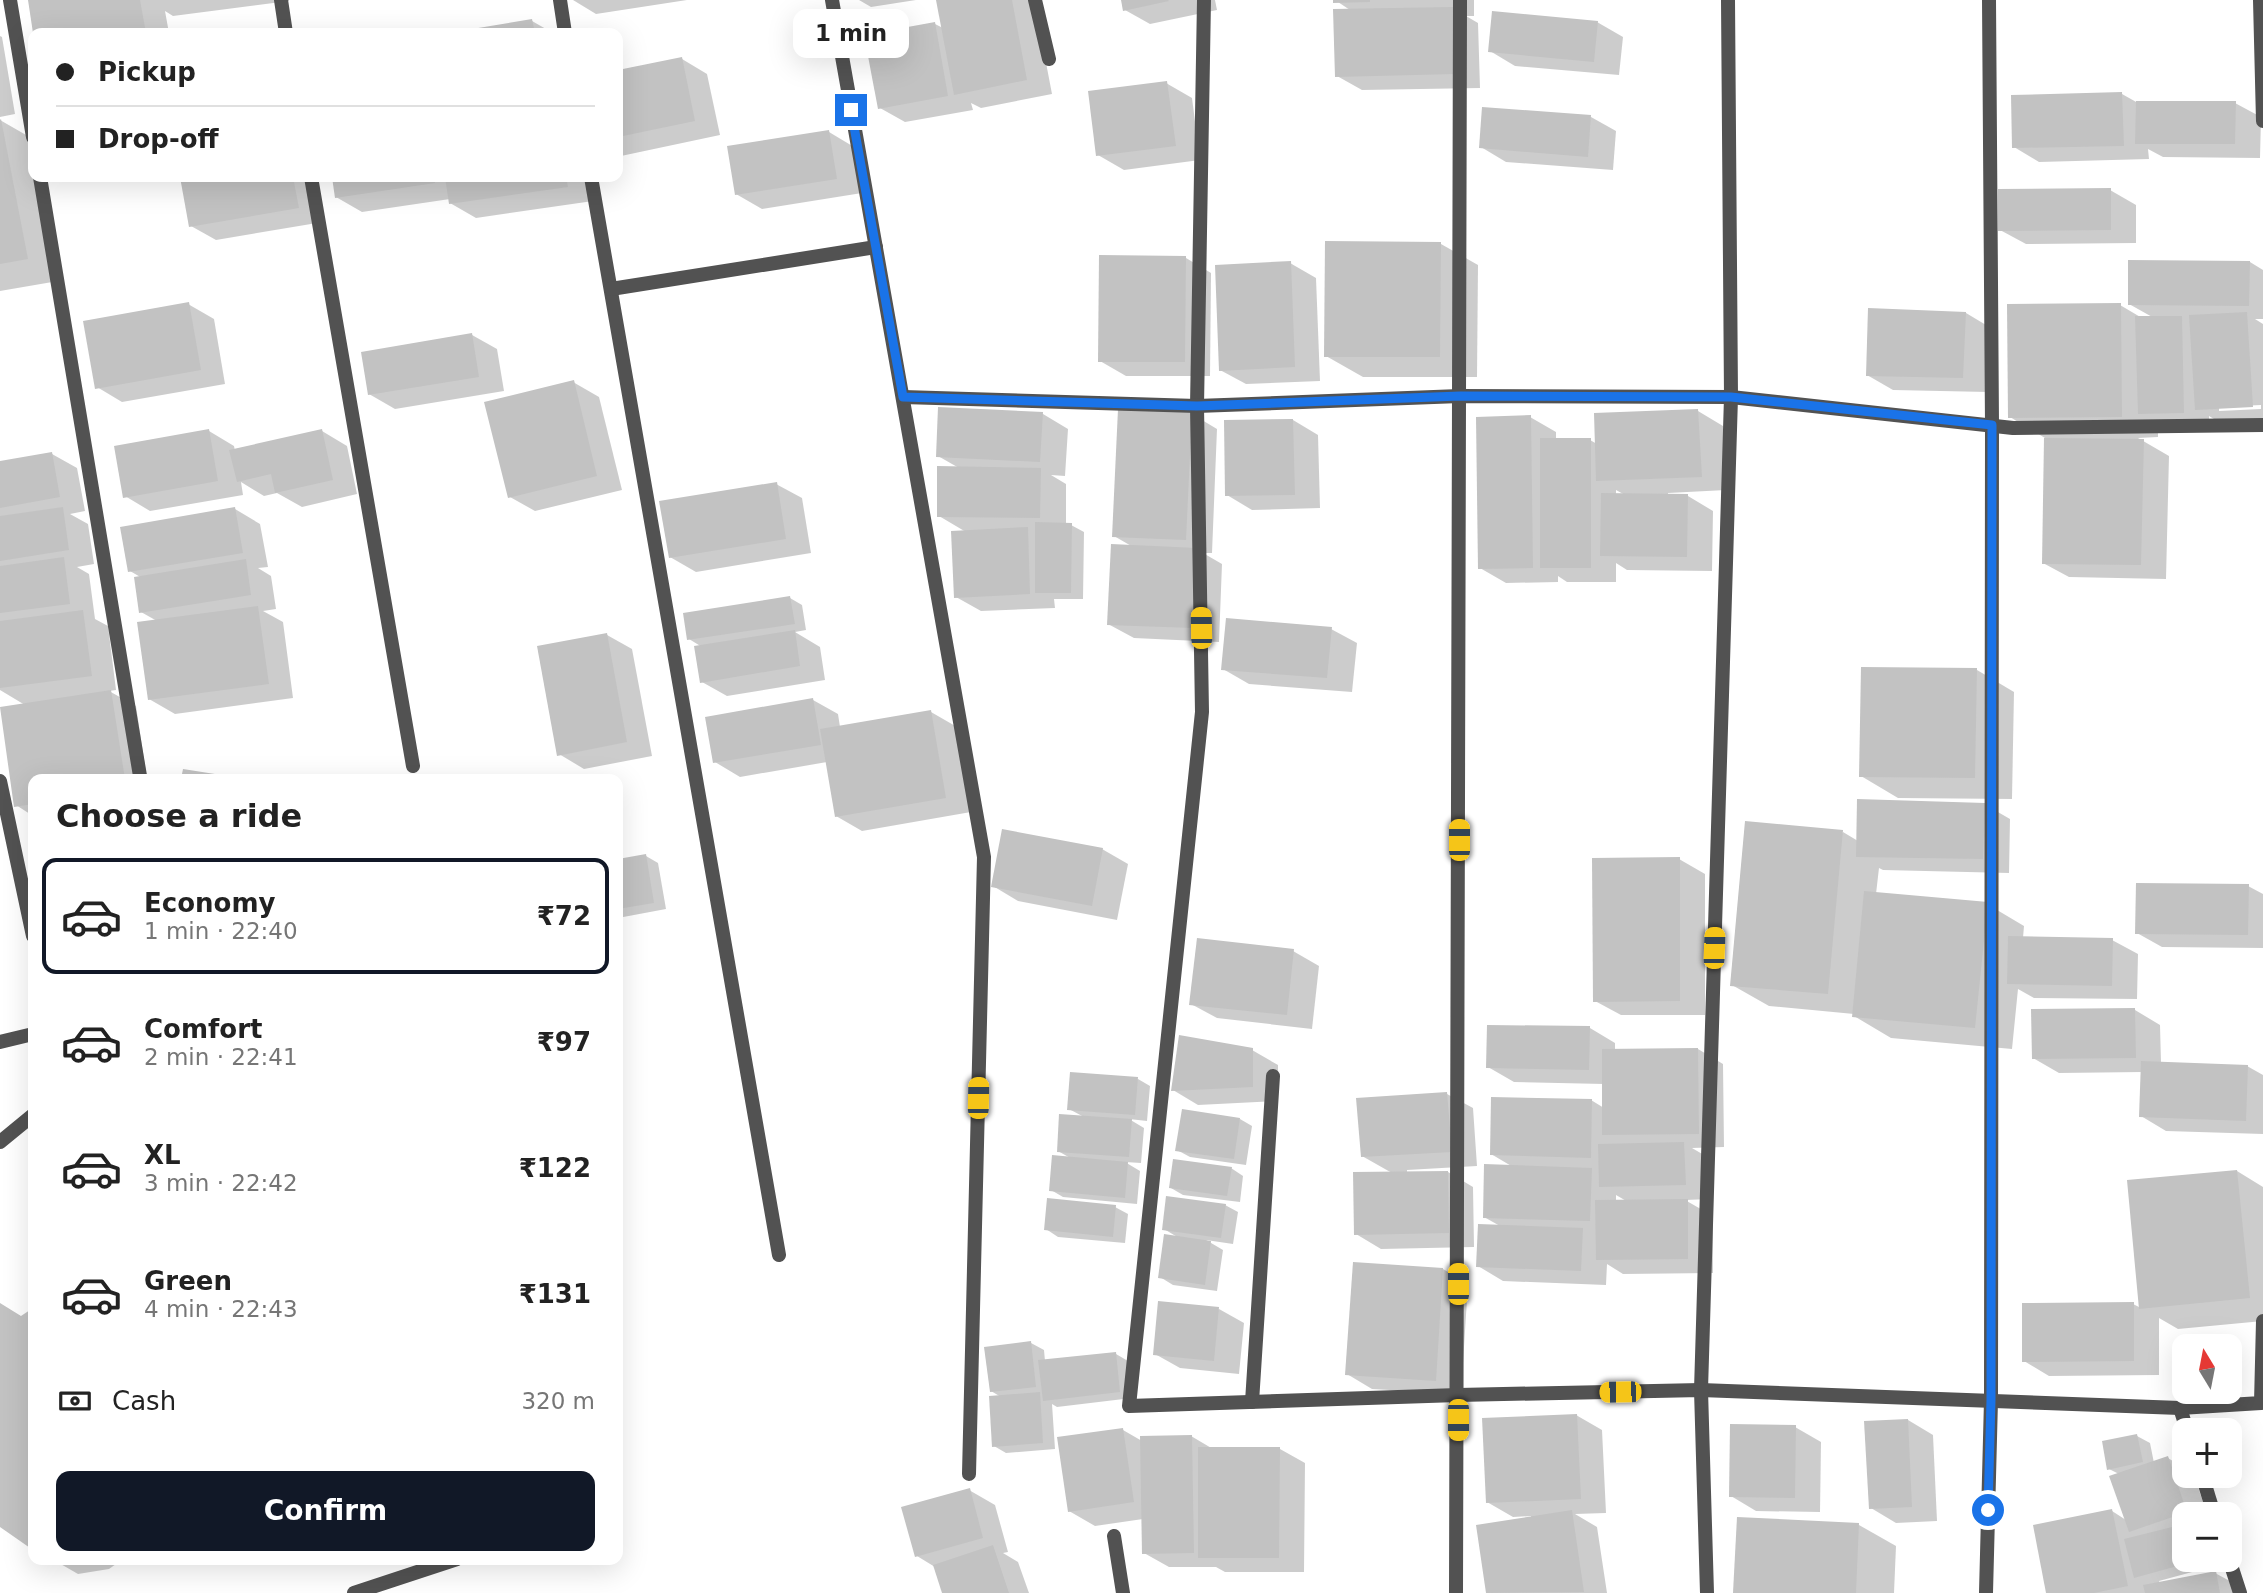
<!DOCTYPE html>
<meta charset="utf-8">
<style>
body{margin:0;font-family:"DejaVu Sans",sans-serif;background:#f2f2f2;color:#222;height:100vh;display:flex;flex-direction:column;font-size:26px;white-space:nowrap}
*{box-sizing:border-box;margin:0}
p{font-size:23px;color:#767676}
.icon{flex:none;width:38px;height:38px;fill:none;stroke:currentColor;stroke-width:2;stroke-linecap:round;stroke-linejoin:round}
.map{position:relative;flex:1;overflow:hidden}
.panel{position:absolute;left:28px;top:774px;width:595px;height:791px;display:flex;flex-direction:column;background:#fff;border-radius:14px;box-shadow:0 7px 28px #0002}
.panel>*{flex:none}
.top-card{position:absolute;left:28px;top:28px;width:595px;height:154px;border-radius:14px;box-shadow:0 7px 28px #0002;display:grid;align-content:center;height:154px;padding:0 28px;background:#fff}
.needle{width:46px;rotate:350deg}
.fabs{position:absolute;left:2172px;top:1334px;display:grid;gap:14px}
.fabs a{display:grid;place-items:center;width:70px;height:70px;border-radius:14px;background:#fff;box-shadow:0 7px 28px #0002;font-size:35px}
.end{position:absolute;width:32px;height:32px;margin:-16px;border:9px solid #1a73e8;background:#fff;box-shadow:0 0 0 4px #fff}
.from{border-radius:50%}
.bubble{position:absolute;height:49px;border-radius:14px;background:#fff;box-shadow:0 7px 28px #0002;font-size:23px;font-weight:600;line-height:49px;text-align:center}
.car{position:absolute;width:21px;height:42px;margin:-21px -10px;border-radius:9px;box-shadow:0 0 5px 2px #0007;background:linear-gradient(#f5c518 24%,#345 0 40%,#f5c518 0 76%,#345 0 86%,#f5c518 0)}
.top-card b{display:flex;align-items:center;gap:24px;height:66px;font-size:26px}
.top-card b+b{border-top:2px solid #e0e0e0}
.top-card i{width:18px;height:18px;background:#222}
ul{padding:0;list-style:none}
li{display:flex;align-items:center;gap:21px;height:116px;margin:0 14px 10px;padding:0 14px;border:4px solid transparent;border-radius:14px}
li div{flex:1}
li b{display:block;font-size:26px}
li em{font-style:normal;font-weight:600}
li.active{border-color:#111827}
li>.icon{width:63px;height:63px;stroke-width:1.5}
h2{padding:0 28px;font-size:32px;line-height:84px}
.pay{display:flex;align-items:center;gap:18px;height:77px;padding:0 28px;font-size:26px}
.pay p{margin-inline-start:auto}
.button{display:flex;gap:14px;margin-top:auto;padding:14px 28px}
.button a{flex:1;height:80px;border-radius:14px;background:#111827;color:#fff;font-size:28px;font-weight:600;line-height:80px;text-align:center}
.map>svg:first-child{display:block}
.shadow{fill:#0003;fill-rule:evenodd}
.building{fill:#c2c2c2}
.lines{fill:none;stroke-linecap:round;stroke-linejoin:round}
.lane{stroke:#525252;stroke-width:14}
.street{stroke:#525252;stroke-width:14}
.route{stroke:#1a73e8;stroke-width:9}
</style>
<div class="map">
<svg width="2263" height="1593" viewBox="0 0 2263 1593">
<rect width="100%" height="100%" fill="#fff"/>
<g class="shadow">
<path d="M29,0H289V1L173,16L165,11L169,33H35Z"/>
<path d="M573,0H687L596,14Z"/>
<path d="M859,0H916L871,7Z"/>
<path d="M937,0H1034L1052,94L981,108L971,103L973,110L905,122L880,108L935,24L943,28Z"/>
<path d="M1123,0H1215L1217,10L1150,24L1125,10Z"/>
<path d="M1335,0H1474V16H1466L1478,23L1480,88L1362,90L1337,76L1350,10Z"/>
<path d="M532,21L553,33H456Z"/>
<path d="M1597,22L1623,37L1619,75L1515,66L1490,51Z"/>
<path d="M0,36L2,37L15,114L0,117Z"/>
<path d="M682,59L707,74L720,135L621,156L618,154V72Z"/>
<path d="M1166,83L1192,98L1200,160L1124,170L1098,155Z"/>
<path d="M2122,94L2138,103H2235L2261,117L2260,158L2163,157L2148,149L2149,159L2039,162L2014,147Z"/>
<path d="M1591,117L1616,131L1613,170L1506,162L1481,147Z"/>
<path d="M0,120L33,139V177L64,280L0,291Z"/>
<path d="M829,132L854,147L862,193L762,209L736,194Z"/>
<path d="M188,177H315L323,222L216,240L191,226L182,178Z"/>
<path d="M333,177H589L593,201L476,218L450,203V199L362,212L336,197Z"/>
<path d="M2110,190L2136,205V243L2026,244L2000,230Z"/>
<path d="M1441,244L1478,265L1477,377H1363L1326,356Z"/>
<path d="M1186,258L1211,273L1210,376H1126L1100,361Z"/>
<path d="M2250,262L2263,270V319H2255L2263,324V422L2222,424L2209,416V427L2158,424V437L2138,438L2169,456L2166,579L2069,577L2043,563L2045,438L2010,417L2120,305L2142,318H2154L2129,304ZM2261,405V409L2219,411V407Z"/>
<path d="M1290,263L1316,278L1320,381L1246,384L1220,370Z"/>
<path d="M188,304L214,319L225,384L122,402L97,387Z"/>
<path d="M1966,313L1991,328L1988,392L1893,390L1867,375Z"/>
<path d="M472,335L497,349L504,391L395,409L369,394Z"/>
<path d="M573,382L599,397L622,490L535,511L510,497Z"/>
<path d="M940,409L1043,414L1068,429L1065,476L1051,475L1066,484V525H1071L1084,532L1083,599H1054L1055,608L981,611L956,597L966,532L939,516L959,468L938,456Z"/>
<path d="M1698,411L1723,426L1726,490L1668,493V496H1688L1713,511L1712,571L1627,570L1616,563V582H1567L1558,576V582L1506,583L1480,568L1530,417L1556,432V440H1590L1597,444ZM1616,490L1625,495H1616Z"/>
<path d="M1192,414L1217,429L1212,553H1203L1222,564L1219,642L1134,638L1108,624L1133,547L1114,536Z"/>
<path d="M1293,420L1318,435L1320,508L1252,510L1227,495Z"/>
<path d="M209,431L234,446L235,451L322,431L347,446L357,494L302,507L277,493L264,496L241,482L243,495L150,511L125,496Z"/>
<path d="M52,454L77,468L85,511L70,514L88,524L94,564L77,567L89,574L95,619L108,626L116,690L109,691L136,706L147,779H33V816L16,805L25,705L0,690V463Z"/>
<path d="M776,484L802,498L811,553L696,572L670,557Z"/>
<path d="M235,509L260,524L268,567L258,568L271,576L276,609L263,611L283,622L293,698L175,714L149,699L157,621L141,612L142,578L130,571Z"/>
<path d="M790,598L802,605L806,630L795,632L820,647L825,680L727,696L702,682V647L689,639Z"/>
<path d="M1331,629L1357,643L1352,692L1249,684L1223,669Z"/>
<path d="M607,635L632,649L652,756L584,769L559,754Z"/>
<path d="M1977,670L2014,692L2012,799L1898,798L1861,776Z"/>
<path d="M813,700L838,714L840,727L931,712L957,727L971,812L862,831L836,816L827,762L740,777L715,762Z"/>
<path d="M1984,804L2010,819L2009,873L1883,870L1879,868L1876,894L1987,904L2024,926L2023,938L2112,940L2138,954L2137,999L2034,998L2018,989L2012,1049L1891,1038L1854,1016V1014L1769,1006L1732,985L1843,832L1858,841Z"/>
<path d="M1102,849L1128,864L1117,920L1018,901L993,886Z"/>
<path d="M646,856L658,863L666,909L618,918V861Z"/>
<path d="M1679,859L1705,874V1015H1621L1595,1001Z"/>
<path d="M2248,886L2263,894V948L2162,947L2137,933Z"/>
<path d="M1293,951L1319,966L1312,1029L1217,1018L1191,1004Z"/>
<path d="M2135,1010L2160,1025L2161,1063L2247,1066L2263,1075V1134L2166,1131L2141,1116L2143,1072L2059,1073L2033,1058Z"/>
<path d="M1590,1028L1615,1043V1050L1698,1049L1723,1064L1724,1147L1692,1148L1709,1158L1711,1199L1685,1200L1713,1216V1273L1623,1274L1607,1264L1606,1285L1503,1281L1478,1266L1500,1226L1484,1217L1513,1167L1491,1154L1591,1100L1604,1108V1084L1514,1082L1488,1067ZM1616,1195L1628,1202H1616Z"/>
<path d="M1252,1050L1278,1065V1101L1198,1105L1173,1090Z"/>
<path d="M1138,1079L1150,1086L1147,1121L1129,1119L1144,1128L1141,1163L1125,1162L1140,1171L1137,1204L1063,1197L1051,1190L1072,1159L1058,1151L1084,1117L1069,1109Z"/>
<path d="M1447,1094L1473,1108L1477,1166L1407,1170V1173L1448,1172L1473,1187L1474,1247L1381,1249L1356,1234L1392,1173L1362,1156Z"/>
<path d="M1240,1119L1252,1126L1246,1165L1190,1157L1177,1150Z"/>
<path d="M1231,1168L1243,1176L1240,1202L1183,1195L1171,1188Z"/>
<path d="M2237,1171L2263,1187V1321L2178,1329L2159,1318V1375L2049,1376L2024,1361L2133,1304L2141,1308Z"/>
<path d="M1225,1205L1238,1212L1233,1244L1206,1240L1223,1250L1217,1291L1173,1285L1160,1277L1179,1238L1164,1229Z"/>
<path d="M1115,1207L1128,1214L1125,1243L1058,1237L1046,1229Z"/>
<path d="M1443,1269L1468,1284L1461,1394L1372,1389L1347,1374Z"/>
<path d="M0,1305L22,1317L33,1311V1548L0,1525Z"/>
<path d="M1219,1309L1244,1323L1239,1374L1180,1368L1155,1354Z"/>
<path d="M1031,1343L1044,1350L1045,1361L1116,1354L1128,1361L1132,1398L1057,1407L1052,1404L1055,1449L1006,1453L994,1446L1001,1397L991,1391Z"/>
<path d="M1576,1415L1602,1430L1606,1513L1575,1514L1597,1527L1607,1593H1488L1478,1527L1531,1518V1516L1513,1517L1487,1502Z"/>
<path d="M1908,1420L1933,1435L1937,1521L1896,1523L1871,1508Z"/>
<path d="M1795,1427L1821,1442L1820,1512L1756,1511L1731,1496Z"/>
<path d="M1123,1430L1142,1441L1191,1436L1213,1449H1280L1305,1463L1304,1572H1225L1216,1567H1169L1144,1553L1143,1519L1095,1526L1069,1511Z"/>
<path d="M2137,1436L2150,1443L2154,1463L2168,1458L2184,1468V1475H2194L2207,1514H2184V1559H2205L2207,1567L2211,1566L2209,1559H2217L2218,1565L2159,1581L2160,1584L2215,1573L2241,1587L2242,1593H2048L2112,1511L2126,1520L2119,1474L2109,1469Z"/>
<path d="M969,1490L995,1505L1008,1552L1003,1553L1018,1562L1029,1593H944L935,1567L917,1556Z"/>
<path d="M1859,1525L1896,1546L1894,1593H1734Z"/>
<path d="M52,1559H123L109,1569L78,1574Z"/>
</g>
<g class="building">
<path d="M28,0H140L146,33H33Z"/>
<path d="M936,0H1012L1027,80L954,95Z"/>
<path d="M1121,0H1168L1169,1L1123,11Z"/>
<path d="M1333,0H1370V2L1333,3Z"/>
<path d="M1453,7L1455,74L1335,77L1333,9Z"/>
<path d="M1492,11L1598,21L1594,62L1488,52Z"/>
<path d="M532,19L535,33H454V32Z"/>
<path d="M935,22L948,96L878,109L864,35Z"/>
<path d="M682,57L695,121L618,137V70Z"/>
<path d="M1167,81L1176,146L1096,156L1088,91Z"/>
<path d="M2122,92L2124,146L2012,148L2011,95Z"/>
<path d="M2136,101H2236L2235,144H2135Z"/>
<path d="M1482,107L1591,115L1588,157L1479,148Z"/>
<path d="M1,119L28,259L0,264V120Z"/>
<path d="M829,130L837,179L735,195L727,146Z"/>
<path d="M180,177H293L299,208L189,227Z"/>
<path d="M332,177H434L435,183L335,198Z"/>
<path d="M445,177H566L568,187L449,204Z"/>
<path d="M2111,188V230L1998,231V189Z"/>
<path d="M1325,241L1441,242L1440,357H1324Z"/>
<path d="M1099,255L1186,256L1185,362H1098Z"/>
<path d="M2128,260L2250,261L2249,306L2128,305Z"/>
<path d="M1291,261L1295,367L1219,371L1215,265Z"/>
<path d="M189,302L201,370L95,389L83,321Z"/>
<path d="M2121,303L2122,417L2008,418L2007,304Z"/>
<path d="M1868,308L1966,312L1963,378L1866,376Z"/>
<path d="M2247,312L2253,407L2195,410L2189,315Z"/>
<path d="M2135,316H2182L2184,413L2138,414Z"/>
<path d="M472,333L479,377L368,395L361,352Z"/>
<path d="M574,380L597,476L508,498L484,402Z"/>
<path d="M938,407L1043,412L1040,462L936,457Z"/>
<path d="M1118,409L1192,412L1186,540L1112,537Z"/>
<path d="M1698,409L1702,477L1596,481L1594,413Z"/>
<path d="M1531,415L1533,568L1478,569L1476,417Z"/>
<path d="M1293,419L1295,495L1225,496L1224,420Z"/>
<path d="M209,429L218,481L123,498L114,446Z"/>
<path d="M322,429L333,480L275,493L271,474L237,482L229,450Z"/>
<rect x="1540" y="438" width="51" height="130"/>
<path d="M2044,438L2144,439L2141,565L2042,564Z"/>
<path d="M52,452L60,497L0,508V461Z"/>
<path d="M937,466L1041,468L1040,518L937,517Z"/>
<path d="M777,482L786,539L669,558L659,501Z"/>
<path d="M1601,493L1688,494L1687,557L1600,556Z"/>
<path d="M63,507L69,550L0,561V516Z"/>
<path d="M235,507L243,553L128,572L120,527Z"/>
<path d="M1035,522L1072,523L1071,593H1035Z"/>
<path d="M1028,527L1030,594L954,598L951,531Z"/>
<path d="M1111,544L1197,548L1193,628L1107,625Z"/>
<path d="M64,557L70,604L0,613V566Z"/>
<path d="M246,559L251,595L139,613L134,577Z"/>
<path d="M790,596L795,624L687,640L683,613Z"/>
<path d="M258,606L269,684L148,700L137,622Z"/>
<path d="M83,610L92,676L0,688V621Z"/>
<path d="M1226,618L1332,627L1327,678L1221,670Z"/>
<path d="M795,630L800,666L700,683L694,646Z"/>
<path d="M607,633L627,742L557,756L537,646Z"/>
<path d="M1861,667L1977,668L1975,778L1859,777Z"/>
<path d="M111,690L125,779H33V804L14,807L0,707Z"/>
<path d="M813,698L821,745L713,763L705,717Z"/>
<path d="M931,710L946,798L835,817L820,729Z"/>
<path d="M183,769L234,777V779H181Z"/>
<path d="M1857,799L1985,803L1983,859L1856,857Z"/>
<path d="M1745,821L1843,830L1828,994L1730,986Z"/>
<path d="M1002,829L1103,848L1092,906L991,887Z"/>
<path d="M646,854L654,903L618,909V859Z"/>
<path d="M1680,857V1001L1593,1002L1592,858Z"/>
<path d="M2136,883L2249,884L2248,935L2135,934Z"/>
<path d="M1864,891L1988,902L1975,1028L1852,1017Z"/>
<path d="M2008,936L2113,938L2112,986L2007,984Z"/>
<path d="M1197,938L1294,949L1287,1015L1189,1005Z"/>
<path d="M2135,1008L2136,1058L2032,1059L2031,1009Z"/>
<path d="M1487,1025L1590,1026L1589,1070L1486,1068Z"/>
<path d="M1179,1035L1253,1048V1087L1171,1091Z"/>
<path d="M1698,1048L1699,1134L1602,1135V1049Z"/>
<path d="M2141,1061L2248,1065L2246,1121L2139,1117Z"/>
<path d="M1070,1072L1138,1077L1135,1115L1067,1110Z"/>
<path d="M1447,1092L1452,1152L1361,1157L1356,1098Z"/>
<path d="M1491,1097L1592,1099L1591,1158L1490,1155Z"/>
<path d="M1182,1109L1240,1118L1234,1159L1175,1151Z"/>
<path d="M1059,1114L1132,1119L1129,1157L1057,1152Z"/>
<path d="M1684,1142L1686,1185L1599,1187L1598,1144Z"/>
<path d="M1052,1155L1128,1162L1125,1198L1049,1191Z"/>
<path d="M1173,1159L1232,1167L1227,1196L1169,1188Z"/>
<path d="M1484,1164L1592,1168L1590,1221L1483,1218Z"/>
<path d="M2237,1170L2250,1298L2139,1309L2127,1180Z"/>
<path d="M1448,1171L1449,1233L1354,1235L1353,1172Z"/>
<path d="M1166,1196L1226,1204L1221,1238L1162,1230Z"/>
<path d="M1047,1198L1116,1205L1113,1237L1044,1230Z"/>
<path d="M1688,1199V1259L1596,1260L1595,1200Z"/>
<path d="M1478,1224L1583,1228L1581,1271L1476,1267Z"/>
<path d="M1164,1234L1211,1241L1205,1285L1158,1278Z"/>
<path d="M1353,1262L1443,1268L1436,1381L1345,1375Z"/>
<path d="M1158,1301L1219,1307L1214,1361L1153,1355Z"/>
<path d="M2134,1302V1361L2022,1362V1303Z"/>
<path d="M0,1303L21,1316L33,1308V1550L0,1527Z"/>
<path d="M1031,1341L1036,1387L990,1392L984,1347Z"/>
<path d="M1116,1352L1120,1392L1043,1401L1038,1360Z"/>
<path d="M1040,1392L1043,1443L992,1447L989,1396Z"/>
<path d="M1577,1414L1581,1499L1486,1503L1482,1418Z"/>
<path d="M1908,1419L1912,1507L1869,1509L1864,1421Z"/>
<path d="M1730,1424L1796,1425L1795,1498L1729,1497Z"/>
<path d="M1123,1428L1134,1502L1068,1512L1057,1437Z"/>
<path d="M2137,1434L2143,1462L2107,1470L2102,1441Z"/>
<path d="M1192,1435L1194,1553L1142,1554L1140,1436Z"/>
<path d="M1198,1447H1280L1279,1558H1198Z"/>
<path d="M2168,1456L2187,1512L2129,1532L2109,1476Z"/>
<path d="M970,1488L983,1538L915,1557L901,1507Z"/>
<path d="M2112,1509L2128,1586L2094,1593H2046L2033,1525Z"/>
<path d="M1572,1510L1584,1592L1486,1593L1476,1525Z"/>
<path d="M1737,1517L1859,1523L1856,1593H1733Z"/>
<path d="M2184,1524V1559L2199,1560L2134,1578L2124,1539Z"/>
<path d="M993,1545L1009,1593H942L933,1565Z"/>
<path d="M2216,1571L2220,1593H2145L2143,1585Z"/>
</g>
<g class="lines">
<g class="lane">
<path d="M0,781L33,936"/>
<path d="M0,1042L33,1034"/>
<path d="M0,1142L33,1115"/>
<path d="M354,1593L457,1559"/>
</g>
<g class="street">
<path d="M10,0L33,137"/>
<path d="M281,0L286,33"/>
<path d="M560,0L565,33"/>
<path d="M832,0L984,857L969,1474"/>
<path d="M1035,0L1049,59"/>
<path d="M1204,0L1197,406L1202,712L1129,1406L1458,1395L1701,1390L2180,1408L2261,1403L2263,1321"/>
<path d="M2260,0L2263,121"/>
<path d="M40,177L140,776"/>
<path d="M311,177L413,766"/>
<path d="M591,177L779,1255"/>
<path d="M611,289L876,247"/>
<path d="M903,397L1197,406L1460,396L1731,397L2013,428L2263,425"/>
<path d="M1252,1402L1273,1076"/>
<path d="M2180,1408L2187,1430"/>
<path d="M2202,1475L2214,1514"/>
<path d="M1114,1536L1123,1593"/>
<path d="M2229,1559L2240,1593"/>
<path d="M1456,1593L1460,0"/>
<path d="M1707,1593L1701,1390L1731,397L1728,0"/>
<path d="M1986,1593L1991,1400L1992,425L1989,0"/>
</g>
</g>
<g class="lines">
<path class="route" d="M851,110L903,397L1197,406L1460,396L1731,397L1992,425L1991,1400L1988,1510"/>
</g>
</svg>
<div class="fabs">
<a><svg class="needle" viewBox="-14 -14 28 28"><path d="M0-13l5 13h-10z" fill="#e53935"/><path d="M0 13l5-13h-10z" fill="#767676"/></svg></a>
<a>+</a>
<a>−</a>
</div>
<i class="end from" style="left:1988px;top:1510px"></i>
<i class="end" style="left:851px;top:110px"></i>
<div class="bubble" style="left:793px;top:9px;width:116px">1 min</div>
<i class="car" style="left:1201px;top:628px;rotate:359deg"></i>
<i class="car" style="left:1459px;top:840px;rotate:0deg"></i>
<i class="car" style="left:1714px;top:948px;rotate:2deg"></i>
<i class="car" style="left:978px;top:1098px;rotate:1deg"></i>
<i class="car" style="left:1458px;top:1284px;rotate:0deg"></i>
<i class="car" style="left:1620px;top:1392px;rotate:269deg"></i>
<i class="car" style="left:1458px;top:1420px;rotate:180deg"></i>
<div class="top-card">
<b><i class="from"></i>Pickup</b>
<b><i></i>Drop-off</b>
</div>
<section class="panel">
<h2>Choose a ride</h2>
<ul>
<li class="active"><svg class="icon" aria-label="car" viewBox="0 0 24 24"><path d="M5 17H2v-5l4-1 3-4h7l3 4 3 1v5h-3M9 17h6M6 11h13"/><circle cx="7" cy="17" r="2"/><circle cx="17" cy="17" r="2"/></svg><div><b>Economy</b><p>1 min · 22:40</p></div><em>₹72</em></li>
<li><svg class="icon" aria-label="car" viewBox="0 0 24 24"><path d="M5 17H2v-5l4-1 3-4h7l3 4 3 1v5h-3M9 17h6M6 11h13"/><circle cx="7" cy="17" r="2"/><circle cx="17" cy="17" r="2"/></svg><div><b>Comfort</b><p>2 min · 22:41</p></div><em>₹97</em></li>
<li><svg class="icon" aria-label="car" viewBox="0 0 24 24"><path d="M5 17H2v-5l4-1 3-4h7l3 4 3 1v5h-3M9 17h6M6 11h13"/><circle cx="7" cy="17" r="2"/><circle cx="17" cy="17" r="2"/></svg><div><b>XL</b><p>3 min · 22:42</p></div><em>₹122</em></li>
<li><svg class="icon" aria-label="car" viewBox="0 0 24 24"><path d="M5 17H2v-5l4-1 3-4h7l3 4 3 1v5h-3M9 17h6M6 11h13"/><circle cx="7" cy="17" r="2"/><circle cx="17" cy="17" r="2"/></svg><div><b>Green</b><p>4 min · 22:43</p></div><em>₹131</em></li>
</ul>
<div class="pay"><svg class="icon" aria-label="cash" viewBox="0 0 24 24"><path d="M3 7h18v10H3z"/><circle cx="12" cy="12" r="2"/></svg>Cash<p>320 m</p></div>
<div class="button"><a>Confirm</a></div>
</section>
</div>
